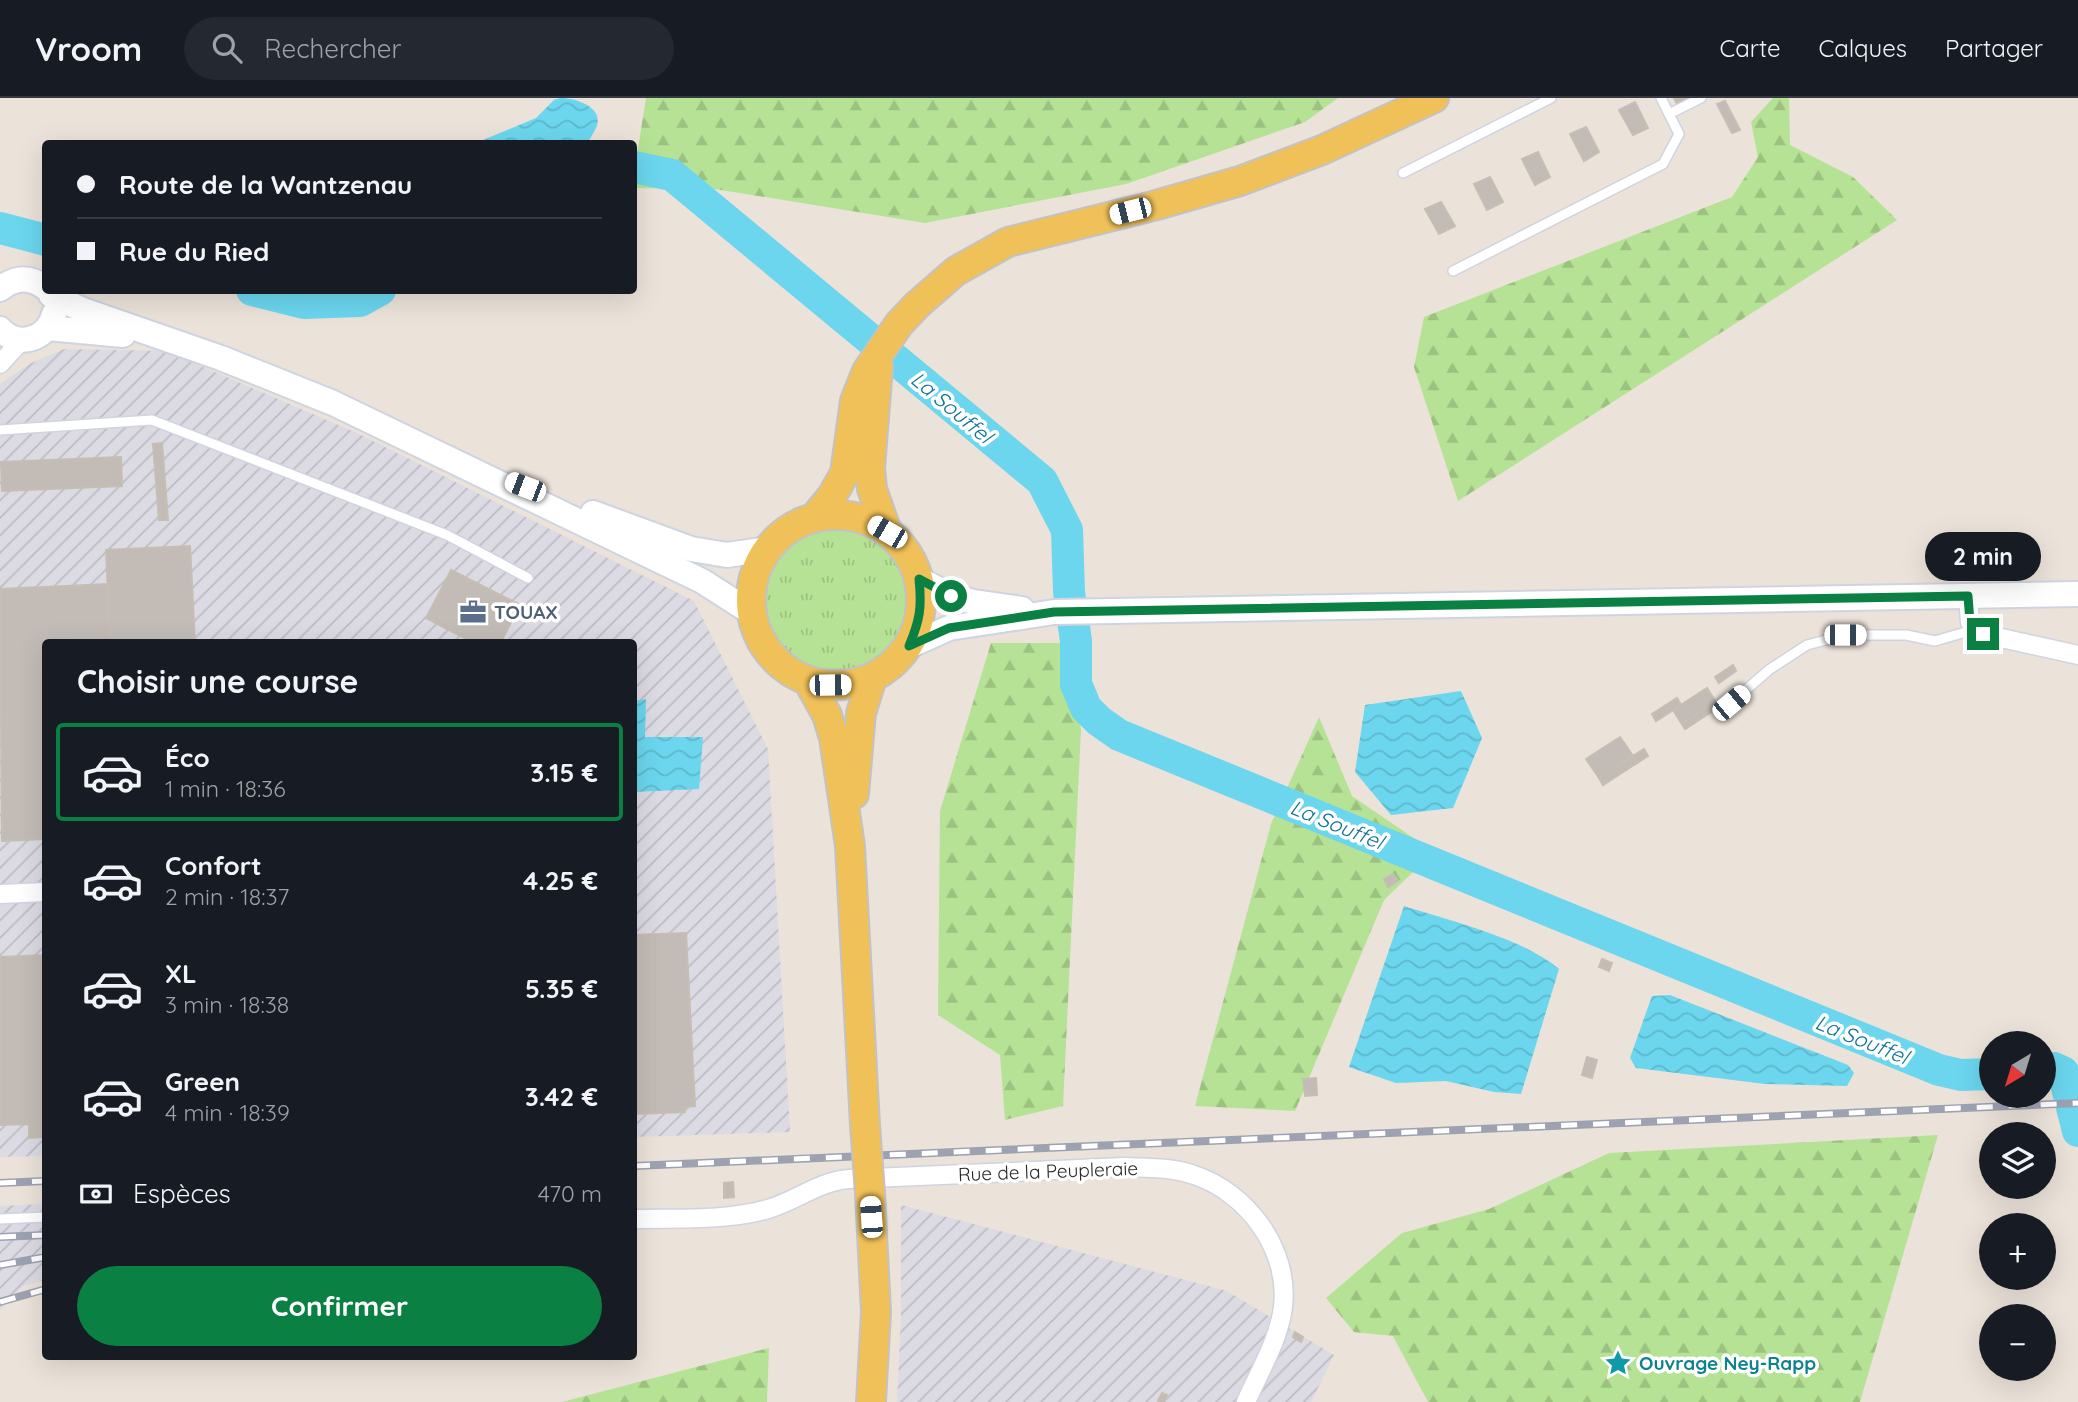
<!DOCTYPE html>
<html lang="fr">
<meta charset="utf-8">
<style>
body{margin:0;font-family:Quicksand,sans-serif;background:#242831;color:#f1f3f6;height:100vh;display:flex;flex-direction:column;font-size:26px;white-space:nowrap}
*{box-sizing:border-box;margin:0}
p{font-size:23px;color:#9ea1a6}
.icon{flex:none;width:38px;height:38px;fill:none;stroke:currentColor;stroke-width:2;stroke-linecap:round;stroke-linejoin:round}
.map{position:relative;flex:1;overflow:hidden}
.drawer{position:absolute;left:42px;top:541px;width:595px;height:721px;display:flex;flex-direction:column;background:#171b24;border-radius:7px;box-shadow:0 7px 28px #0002}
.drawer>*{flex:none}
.hud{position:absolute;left:42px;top:42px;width:595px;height:154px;border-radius:7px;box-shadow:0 7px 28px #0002;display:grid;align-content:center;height:154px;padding:0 35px;background:#171b24}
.needle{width:46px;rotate:218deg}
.controls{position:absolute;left:1979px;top:933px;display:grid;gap:14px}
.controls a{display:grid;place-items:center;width:77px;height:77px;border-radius:50%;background:#171b24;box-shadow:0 7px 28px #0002;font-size:35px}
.end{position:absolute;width:32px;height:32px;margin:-16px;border:9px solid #0b8043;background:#fff;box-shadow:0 0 0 4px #fff}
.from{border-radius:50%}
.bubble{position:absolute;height:49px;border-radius:24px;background:#171b24;box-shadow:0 7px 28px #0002;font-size:23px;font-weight:700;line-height:49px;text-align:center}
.car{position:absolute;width:21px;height:42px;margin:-21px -10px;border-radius:9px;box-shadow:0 0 5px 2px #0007;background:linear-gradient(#fff 24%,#345 0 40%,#fff 0 76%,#345 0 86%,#fff 0)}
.hud b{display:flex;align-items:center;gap:24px;height:66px;font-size:26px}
.hud b+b{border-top:2px solid #363941}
.hud i{width:18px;height:18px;background:#f1f3f6}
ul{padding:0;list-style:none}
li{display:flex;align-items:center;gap:21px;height:98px;margin:0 14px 10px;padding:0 21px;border:4px solid transparent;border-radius:7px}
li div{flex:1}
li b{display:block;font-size:26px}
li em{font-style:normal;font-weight:700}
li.on{border-color:#0b8043}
li>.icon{width:63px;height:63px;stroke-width:1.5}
h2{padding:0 35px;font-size:32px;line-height:84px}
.pay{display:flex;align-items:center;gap:18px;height:77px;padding:0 35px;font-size:26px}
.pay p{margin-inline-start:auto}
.action{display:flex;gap:14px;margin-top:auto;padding:14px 35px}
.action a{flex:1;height:80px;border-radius:42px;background:#0b8043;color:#fff;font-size:28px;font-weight:700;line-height:80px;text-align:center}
header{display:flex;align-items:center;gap:42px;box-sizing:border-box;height:98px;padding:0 35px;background:#171b24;border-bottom:2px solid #363941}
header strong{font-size:33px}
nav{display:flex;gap:38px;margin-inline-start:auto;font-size:24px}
.search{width:490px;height:63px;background:#242831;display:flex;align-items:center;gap:18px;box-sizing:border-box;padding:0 24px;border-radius:38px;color:#9ea1a6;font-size:26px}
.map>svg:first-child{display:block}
.industrial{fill:url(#industrial-furrows)}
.grass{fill:url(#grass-tufts)}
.forest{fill:url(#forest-firs)}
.water{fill:url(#water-waves)}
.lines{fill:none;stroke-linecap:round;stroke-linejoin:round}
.river{stroke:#6bd6ee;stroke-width:32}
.building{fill:#c3bcb6;stroke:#c6beb3;stroke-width:2}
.lane-casing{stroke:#cfd4e1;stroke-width:12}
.street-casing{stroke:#cfd4e1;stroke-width:21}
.secondary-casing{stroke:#cfd4e1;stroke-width:28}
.primary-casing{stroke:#c3c3c3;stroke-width:32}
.lane{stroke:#fff;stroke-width:9}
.street{stroke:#fff;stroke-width:18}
.secondary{stroke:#fff;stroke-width:24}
.primary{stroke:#f0c059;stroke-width:28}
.rail-casing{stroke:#9da2b3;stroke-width:8}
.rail{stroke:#fff;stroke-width:5;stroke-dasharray:16;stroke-linecap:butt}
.primary-bridge-casing{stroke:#c3c3c3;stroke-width:32;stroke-linecap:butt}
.primary-bridge{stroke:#f0c059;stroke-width:28}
.route{stroke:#0b8043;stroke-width:9}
.labels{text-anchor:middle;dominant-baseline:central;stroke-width:7;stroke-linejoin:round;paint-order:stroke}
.service-label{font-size:19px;font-weight:bold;fill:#4e5e75;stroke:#fff;text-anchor:start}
.street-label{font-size:19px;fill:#282828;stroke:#fff}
.culture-label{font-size:19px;font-weight:bold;fill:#0d838f;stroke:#fff;text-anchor:start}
.water-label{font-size:21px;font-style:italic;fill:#0d7397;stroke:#fff}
</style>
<header>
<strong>Vroom</strong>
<div class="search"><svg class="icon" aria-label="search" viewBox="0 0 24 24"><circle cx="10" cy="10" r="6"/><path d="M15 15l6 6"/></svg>Rechercher</div>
<nav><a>Carte</a><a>Calques</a><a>Partager</a></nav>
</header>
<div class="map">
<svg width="2078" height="1304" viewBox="0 0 2078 1304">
<defs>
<pattern id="industrial-furrows" width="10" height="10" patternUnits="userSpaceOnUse" patternTransform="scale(1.75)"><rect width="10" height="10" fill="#dcdae3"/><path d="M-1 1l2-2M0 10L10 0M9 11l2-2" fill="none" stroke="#bdbbc3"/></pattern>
<pattern id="grass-tufts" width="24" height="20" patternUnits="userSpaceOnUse" patternTransform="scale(1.75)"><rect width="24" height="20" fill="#b6e295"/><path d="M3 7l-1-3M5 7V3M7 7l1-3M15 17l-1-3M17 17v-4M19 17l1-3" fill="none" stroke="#9cc280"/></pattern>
<pattern id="forest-firs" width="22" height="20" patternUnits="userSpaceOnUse" patternTransform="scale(1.75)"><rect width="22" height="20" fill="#b6e295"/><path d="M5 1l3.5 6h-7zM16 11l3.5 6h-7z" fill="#9cc280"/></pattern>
<pattern id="water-waves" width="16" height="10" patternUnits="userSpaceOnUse" patternTransform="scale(1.75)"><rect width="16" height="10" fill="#6bd6ee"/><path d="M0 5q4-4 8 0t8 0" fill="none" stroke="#5db8cc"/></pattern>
</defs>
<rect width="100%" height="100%" fill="#ebe2d9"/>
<g class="industrial">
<path d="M64,251L166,253L359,336L694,503L768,651L790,1034L634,1039V544H46L45,1058L0,1059V286L29,266Z"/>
<path d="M45,1106V1182L23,1188L0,1212V1108Z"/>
<path d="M901,1107L1227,1193L1334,1257L1311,1304H897L901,1218Z"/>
</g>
<circle class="grass" cx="837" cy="502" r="76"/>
<g class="forest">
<path d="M646,0H1338L1305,24L1126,86L925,125L715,91L634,90V76Z"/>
<path d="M1773,0H1789L1790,47L1853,79L1897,122L1458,403L1414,269L1424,219L1732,99L1758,59L1751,24Z"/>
<path d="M991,545H1066L1081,631L1063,1008L1005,1022L1000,957L938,917L940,713Z"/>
<path d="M1319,619L1352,698L1434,754L1384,802L1295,1013L1195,1008L1271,726Z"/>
<path d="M1938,1037L1860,1304H1428L1393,1238L1354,1234L1326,1200L1402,1135L1489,1111L1609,1055Z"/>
<path d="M769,1250L767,1304H562Z"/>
</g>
<g class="water">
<path d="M560,0C577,0 607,10 595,32C591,39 590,42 584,46L476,45L536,20L554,2Z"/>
<path d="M1461,593L1482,640L1453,710L1391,717L1355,674L1365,607Z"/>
<path d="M646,601L645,639H703L699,691L634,694V603Z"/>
<path d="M1404,808C1451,823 1522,840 1559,871L1521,996L1494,994L1446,983L1396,985L1349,969Z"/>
<path d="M1670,897L1848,967L1854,975L1847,988L1765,986L1636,970L1630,960L1652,898Z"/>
</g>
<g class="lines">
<g class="river">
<path d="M634,69L672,77L871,242"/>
<path d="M0,130L46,142"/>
<path d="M252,192L304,205L360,203L380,192"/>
<path d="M896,262L1042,383L1067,432L1069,494L1076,543V586L1086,610L1099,623L1119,637L1939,972L1961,977L1992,976"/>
<path d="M2044,971L2054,970L2063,974L2078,1033"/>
</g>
</g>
<g class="building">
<path d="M1674,0H1694L1678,8Z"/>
<path d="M1725,3L1740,32L1732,35L1717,6Z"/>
<path d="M1635,4L1648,30L1633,37L1619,12Z"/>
<path d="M1586,29L1599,54L1584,63L1570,36Z"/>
<path d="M1538,54L1550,79L1535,87L1522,61Z"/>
<path d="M1490,79L1503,104L1487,112L1474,86Z"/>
<path d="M1441,104L1455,128L1439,136L1425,111Z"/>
<path d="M162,345L168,422H159L153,346Z"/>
<path d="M121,359L122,388L2,393L1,364Z"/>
<path d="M190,448L195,544H110L106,452Z"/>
<path d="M451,472L520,507L501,544H472L426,520Z"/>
<path d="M107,486L110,544H46V741L2,743L0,491Z"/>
<path d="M1733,567L1736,573L1719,585L1715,579Z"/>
<path d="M1707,590L1719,609L1685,631L1682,626L1709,608L1701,594Z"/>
<path d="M1701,594L1709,608L1682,626L1673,612Z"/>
<path d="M1677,600L1681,607L1656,623L1652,616Z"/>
<path d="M1620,639L1633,658L1599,680L1586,661Z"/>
<path d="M1644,651L1648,658L1637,665L1633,658Z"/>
<path d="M1633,658L1637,665L1603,687L1599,680Z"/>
<path d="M1393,776L1398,783L1388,789L1384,781Z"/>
<path d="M686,835L695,1008L685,1009V1014L634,1016V837Z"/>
<path d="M46,857V1039L29,1040V1026L0,1027V859Z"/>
<path d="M1602,861L1612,865L1609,873L1599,869Z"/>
<path d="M1587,959L1597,962L1592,980L1582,977Z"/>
<path d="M1316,980L1317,997L1305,998L1303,981Z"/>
<path d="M733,1084L734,1099L724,1100V1085Z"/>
<path d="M1295,1234L1303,1239L1301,1244L1293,1239Z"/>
<path d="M1162,1295L1167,1297L1164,1304H1159L1158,1303Z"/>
</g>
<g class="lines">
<g class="lane-casing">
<g id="lane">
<path d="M1669,16L1701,0"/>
<path d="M1403,75L1551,0"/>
<path d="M1453,173L1663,66L1679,36L1661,0"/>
<path d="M0,332L152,322L447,437L528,480"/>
<path d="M1725,610L1770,571L1807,547L1845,537H1906L1935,543L1976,531"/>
<path d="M0,1121L46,1119"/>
</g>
</g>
<g class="street-casing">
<g id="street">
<path d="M0,266L22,242"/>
<path d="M1968,498L1970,524L1983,536L2078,557"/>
<path d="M0,796L46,794"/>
<path d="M634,1121C677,1120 726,1123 768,1111C796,1103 819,1083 849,1081L1125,1069C1149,1070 1172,1069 1194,1077C1247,1094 1290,1152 1283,1209C1279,1242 1259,1274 1246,1304"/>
</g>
</g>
<g class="secondary-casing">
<g id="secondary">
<path d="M0,191C15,179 30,178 46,190"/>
<path d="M51,197L83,212L221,260L333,305L702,483L752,515"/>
<path d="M48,230L123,237"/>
<path d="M0,231C18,251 48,241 54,216"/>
<path d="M593,415L691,451L727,457L769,451"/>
<path d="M919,481L951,498L974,504L1022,511"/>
<path d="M909,548L949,530L1054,514L2078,496"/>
</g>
</g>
<g class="primary-casing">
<g id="primary">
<path d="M878,269L870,370L872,391L887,434"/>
<circle cx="836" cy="502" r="85"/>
<path d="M814,420L832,398L845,375L855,303L867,273L899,226L917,207L956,173L1008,144L1153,108L1240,83L1322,52L1434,0"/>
<path d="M808,583L827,617L834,640L850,748L865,1027"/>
<path d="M854,696L861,615L872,580"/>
<path d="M870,1095L876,1214L871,1304"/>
</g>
</g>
<use href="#lane" class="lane"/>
<use href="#street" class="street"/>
<use href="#secondary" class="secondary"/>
<use href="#primary" class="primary"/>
<g class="rail-casing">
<g id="rail">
<path d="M634,1068L2078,1005"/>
<path d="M0,1085L46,1083"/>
<path d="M0,1139L46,1137"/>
<path d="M0,1167L46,1159"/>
<path d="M0,1204L46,1191"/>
</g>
</g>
<use href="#rail" class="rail"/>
<g class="primary-bridge-casing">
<path id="primary-bridge" d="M865,1027L870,1095"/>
</g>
<use href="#primary-bridge" class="primary-bridge"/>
</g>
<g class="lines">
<path class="route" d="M951,498L919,481C922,509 920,522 909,548L949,530L1054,514L1968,498L1970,524L1983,536"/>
</g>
<defs>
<g id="office-bare" transform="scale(2.1)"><path d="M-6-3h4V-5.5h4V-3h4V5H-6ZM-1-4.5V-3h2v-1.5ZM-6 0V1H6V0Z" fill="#5c6f8a" stroke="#fff" stroke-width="2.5" paint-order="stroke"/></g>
<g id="sight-bare" transform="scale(2.1)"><path d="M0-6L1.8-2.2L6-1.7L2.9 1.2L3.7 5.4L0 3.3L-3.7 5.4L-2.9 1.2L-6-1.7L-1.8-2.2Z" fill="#0f9aa8" stroke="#fff" stroke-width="2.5" paint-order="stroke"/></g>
</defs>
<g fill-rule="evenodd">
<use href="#office-bare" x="473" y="514"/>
<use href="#sight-bare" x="1618" y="1265"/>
</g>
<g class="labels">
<g class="service-label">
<text x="494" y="514">TOUAX</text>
</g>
<g class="street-label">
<text transform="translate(1048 1073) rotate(-2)">Rue de la Peupleraie</text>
</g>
<g class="culture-label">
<text x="1639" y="1265">Ouvrage Ney-Rapp</text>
</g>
<g class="water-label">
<text transform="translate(952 309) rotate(40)">La Souffel</text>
<text transform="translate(1337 726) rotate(22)">La Souffel</text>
<text transform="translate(1862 941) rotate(22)">La Souffel</text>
</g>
</g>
</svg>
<div class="controls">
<a><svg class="needle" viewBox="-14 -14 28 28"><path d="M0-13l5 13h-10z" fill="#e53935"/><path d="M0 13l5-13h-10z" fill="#9ea1a6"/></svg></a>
<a><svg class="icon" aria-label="layers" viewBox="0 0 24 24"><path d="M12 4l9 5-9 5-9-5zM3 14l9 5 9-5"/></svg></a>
<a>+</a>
<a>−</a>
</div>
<i class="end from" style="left:951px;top:498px"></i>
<i class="end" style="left:1983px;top:536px"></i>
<div class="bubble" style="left:1925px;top:434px;width:116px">2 min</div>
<i class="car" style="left:1130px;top:113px;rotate:256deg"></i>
<i class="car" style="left:525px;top:389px;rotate:291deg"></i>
<i class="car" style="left:887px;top:434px;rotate:300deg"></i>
<i class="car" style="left:1845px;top:537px;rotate:90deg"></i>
<i class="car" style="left:830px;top:587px;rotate:89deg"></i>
<i class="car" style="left:1731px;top:605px;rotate:50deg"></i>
<i class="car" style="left:871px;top:1119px;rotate:356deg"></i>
<div class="hud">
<b><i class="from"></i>Route de la Wantzenau</b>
<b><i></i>Rue du Ried</b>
</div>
<section class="drawer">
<h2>Choisir une course</h2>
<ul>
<li class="on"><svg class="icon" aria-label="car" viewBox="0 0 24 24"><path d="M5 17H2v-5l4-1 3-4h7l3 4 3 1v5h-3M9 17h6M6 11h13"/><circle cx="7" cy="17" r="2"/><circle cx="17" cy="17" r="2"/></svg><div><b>Éco</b><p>1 min · 18:36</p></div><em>3.15 €</em></li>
<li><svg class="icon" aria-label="car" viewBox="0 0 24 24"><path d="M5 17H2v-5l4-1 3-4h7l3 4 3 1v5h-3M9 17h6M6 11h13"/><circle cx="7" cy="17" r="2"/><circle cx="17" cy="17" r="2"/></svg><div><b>Confort</b><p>2 min · 18:37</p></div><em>4.25 €</em></li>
<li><svg class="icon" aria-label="car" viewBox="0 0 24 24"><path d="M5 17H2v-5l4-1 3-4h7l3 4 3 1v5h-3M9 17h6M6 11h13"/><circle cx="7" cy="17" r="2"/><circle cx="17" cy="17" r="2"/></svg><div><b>XL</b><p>3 min · 18:38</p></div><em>5.35 €</em></li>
<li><svg class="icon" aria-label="car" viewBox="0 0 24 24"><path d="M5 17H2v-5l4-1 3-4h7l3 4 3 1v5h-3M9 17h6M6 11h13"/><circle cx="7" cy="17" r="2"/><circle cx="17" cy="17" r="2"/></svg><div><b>Green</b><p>4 min · 18:39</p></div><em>3.42 €</em></li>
</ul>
<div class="pay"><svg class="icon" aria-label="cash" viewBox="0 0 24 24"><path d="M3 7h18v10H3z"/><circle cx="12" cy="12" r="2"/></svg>Espèces<p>470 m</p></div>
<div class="action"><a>Confirmer</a></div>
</section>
</div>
